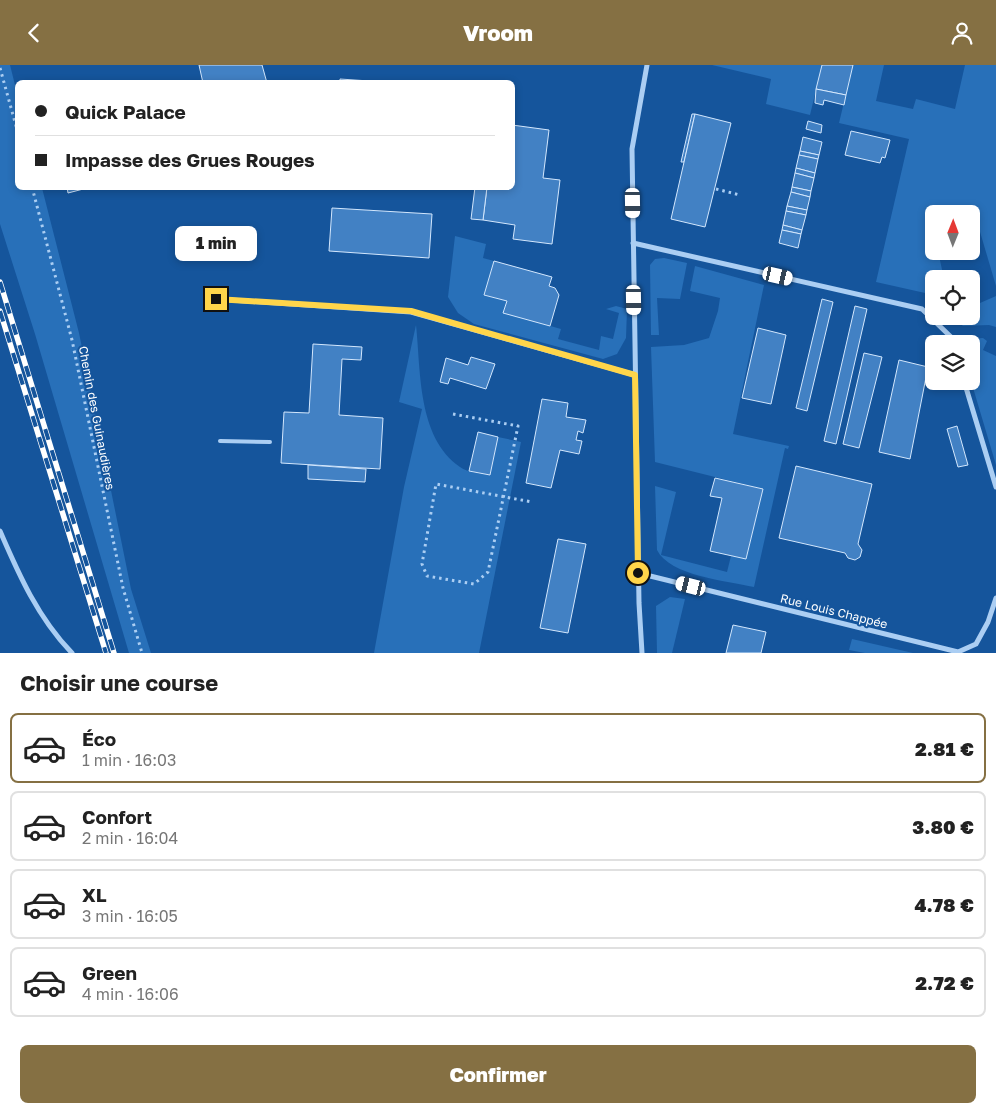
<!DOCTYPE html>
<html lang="fr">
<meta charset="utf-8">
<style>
body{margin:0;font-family:"Golos Text",sans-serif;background:#f2f2f2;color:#222;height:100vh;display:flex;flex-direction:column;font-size:19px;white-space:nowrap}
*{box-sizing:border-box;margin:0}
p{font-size:16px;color:#767676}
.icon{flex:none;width:28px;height:28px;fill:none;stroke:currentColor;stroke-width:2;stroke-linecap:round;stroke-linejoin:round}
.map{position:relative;height:588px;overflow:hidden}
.panel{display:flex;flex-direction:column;background:#fff;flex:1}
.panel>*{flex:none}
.guide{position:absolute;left:15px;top:15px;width:500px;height:110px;border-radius:8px;box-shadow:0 2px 8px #0003;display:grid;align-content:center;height:110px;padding:0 20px;background:#fff}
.needle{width:32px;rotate:1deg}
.controls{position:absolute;left:925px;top:140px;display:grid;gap:10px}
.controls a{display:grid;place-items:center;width:55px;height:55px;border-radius:8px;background:#fff;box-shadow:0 2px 8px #0003;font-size:25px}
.end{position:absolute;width:22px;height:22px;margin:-11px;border:6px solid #ffd54a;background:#111;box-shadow:0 0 0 2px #111}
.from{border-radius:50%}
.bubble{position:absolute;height:35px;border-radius:8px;background:#fff;box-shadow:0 2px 8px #0003;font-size:16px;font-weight:800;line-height:35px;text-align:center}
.car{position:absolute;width:15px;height:30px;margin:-15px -8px;border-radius:6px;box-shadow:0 0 4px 1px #0007;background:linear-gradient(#fff 24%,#345 0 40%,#fff 0 76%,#345 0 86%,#fff 0)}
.guide b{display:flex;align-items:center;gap:18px;height:48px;font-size:19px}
.guide b+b{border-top:1px solid #e0e0e0}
.guide i{width:12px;height:12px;background:#222}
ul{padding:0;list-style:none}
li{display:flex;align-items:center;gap:15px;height:70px;margin:0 10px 8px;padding:0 10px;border:2px solid #e0e0e0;border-radius:8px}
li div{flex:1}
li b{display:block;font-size:19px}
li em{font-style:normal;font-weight:800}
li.current{border-color:#857043}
li>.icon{width:45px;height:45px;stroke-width:1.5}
h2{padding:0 20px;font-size:22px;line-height:60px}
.cta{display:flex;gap:10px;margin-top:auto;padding:10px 20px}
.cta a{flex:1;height:58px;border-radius:8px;background:#857043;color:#fff;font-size:20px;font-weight:800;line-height:58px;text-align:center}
header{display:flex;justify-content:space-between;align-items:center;height:65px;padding:0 20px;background:#857043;color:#fff;font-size:22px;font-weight:800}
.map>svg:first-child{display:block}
.green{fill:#2870b9}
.building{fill:#4281c4;stroke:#d3e7fd}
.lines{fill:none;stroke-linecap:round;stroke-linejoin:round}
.path{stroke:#abcef3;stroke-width:3;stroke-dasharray:2.5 4;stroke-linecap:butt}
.service{stroke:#abcef3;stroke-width:4}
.minor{stroke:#abcef3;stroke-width:5}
.rail-casing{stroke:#fff;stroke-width:5.5}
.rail{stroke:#15559c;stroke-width:4;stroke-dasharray:11;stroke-linecap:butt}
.route{stroke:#ffd54a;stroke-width:6}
.labels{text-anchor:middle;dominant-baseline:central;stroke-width:4;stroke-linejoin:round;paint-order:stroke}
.street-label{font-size:12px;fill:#fff;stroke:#15559c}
</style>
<header><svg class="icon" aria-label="back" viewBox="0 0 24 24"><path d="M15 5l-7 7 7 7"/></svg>Vroom<svg class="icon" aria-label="person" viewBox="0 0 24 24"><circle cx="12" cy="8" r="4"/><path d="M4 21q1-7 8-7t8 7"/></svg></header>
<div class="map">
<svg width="996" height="588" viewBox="0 0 996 588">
<rect width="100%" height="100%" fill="#15559c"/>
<g class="green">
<path d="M0,0H10L17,28L18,122L42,123L79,268L131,524L151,588H129L35,269L0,159Z"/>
<path d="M712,0H822L810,50L766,39L771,14Z"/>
<path d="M853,0H884L876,36L913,44L916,34L955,44L965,0H996V221L978,160L971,161V149H934V186H938L944,214H934V230L876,217L909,74L839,58Z"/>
<path d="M455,171L486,179L483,193L494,196L484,230L507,236L504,248L561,264L558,274L599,285L601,271L613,274L619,248L606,244L616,241L627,244L626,273L617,289L603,294L474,259L458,248L448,232Z"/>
<path d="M664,193L687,198L680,234L657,233L659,270H651L650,200L655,194Z"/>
<path d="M695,201L764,220L733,369L789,381L788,384L785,383L754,522C727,516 670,511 657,485L655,421L676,427L661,490L727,507L731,491L746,494L763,424L655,397L651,282L684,280L709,273L718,246L720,233L690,226Z"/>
<path d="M996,231V262L989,260L962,261L980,238Z"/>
<path d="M416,260C421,306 417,372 460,402C468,408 481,408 490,410L498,372L521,377L479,588H374L404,422L422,344L399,337Z"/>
<path d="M983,273L987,276L983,285L996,291V400L971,316V279H962L965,274Z"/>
<path d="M670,532L685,534L672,588H657L656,541Z"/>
<path d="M852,574L913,588H865L849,585Z"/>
</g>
<g class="building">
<path d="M199,0H262L267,18H203Z"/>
<path d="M822,0H853L846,30L816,24Z"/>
<path d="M340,14L399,18H340Z"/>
<path d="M816,24L846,30L844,40L824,35L823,40L815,38Z"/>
<path d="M692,49H695L684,97H681Z"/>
<path d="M695,49L731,58L705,162L671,154Z"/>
<path d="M808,56L822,60L821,68L806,64Z"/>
<path d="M512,60L549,65L543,113L560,115L552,179L513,174L515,160L483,155L487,122H512Z"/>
<path d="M851,66L890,75L885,93L882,92L880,98L845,90Z"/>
<path d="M803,72L822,77L819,90L800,86Z"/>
<path d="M800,86L819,90L818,94L799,90Z"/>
<path d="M799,90L818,94L815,108L796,103Z"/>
<path d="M796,103L815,108L814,113L795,108Z"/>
<path d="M795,108L814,113L811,126L792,122Z"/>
<path d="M67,122H91L68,128Z"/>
<path d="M475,122H487L483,155L471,154Z"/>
<path d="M792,122L811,126L810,132L791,127Z"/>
<path d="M791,127L810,132L807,145L787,141Z"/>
<path d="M787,141L807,145L806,150L786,146Z"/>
<path d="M332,143L432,149L429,193L329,186Z"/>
<path d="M786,146L806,150L802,165L783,160Z"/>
<path d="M783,160L802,165L801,169L782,165Z"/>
<path d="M782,165L801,169L798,183L779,178Z"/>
<path d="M494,196L552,212L549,221L555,223L559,230L550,261L503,248L507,236L484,230Z"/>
<path d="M822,234L833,237L807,346L796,343Z"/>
<path d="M855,241L867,244L836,379L824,376Z"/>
<path d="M758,263L786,270L771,339L742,333Z"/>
<path d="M313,279L362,282L361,295L342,294L339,350L383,353L380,404L281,398L284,347L309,348Z"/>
<path d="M864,288L882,292L859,383L843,379Z"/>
<path d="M471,292L495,299L486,324L450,313L448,319L440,317L446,293L468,300Z"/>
<path d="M899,295L928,302L910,394L879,387Z"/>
<path d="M542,334L568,338L566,352L586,355L583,368L578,366L576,375L582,376L579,389L560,385L551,423L526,418Z"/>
<path d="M957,361L968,400L958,402L947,364Z"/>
<path d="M478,367L498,372L490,410L469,406Z"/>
<path d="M308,400L366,404L365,417L308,414Z"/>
<path d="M796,401L872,419L858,479L862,485L860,492L855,495L848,493L845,488L779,473Z"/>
<path d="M715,413L763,424L746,494L710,486L722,433L710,431Z"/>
<path d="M558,474L586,479L568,568L540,563Z"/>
<path d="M733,560L766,567L761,588H726Z"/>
</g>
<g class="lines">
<g class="path">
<path d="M0,3L18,68"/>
<path d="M32,122L72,275L123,523L142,588"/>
<path d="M716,124L740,130"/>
<path d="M453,349L518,361L488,507L474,519L427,511L422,499L436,419L532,437"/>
</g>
<path class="service" d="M220,376L270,377"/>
<g class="minor">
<path d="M633,178L922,244L951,272L953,279"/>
<path d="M216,234L411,247L635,310"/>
<path d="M964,316L996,422"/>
<path d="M0,466C19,510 38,553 72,588"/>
<path d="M638,508L958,587L976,579L988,557L996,533"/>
<path d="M642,588L639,538L632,84L647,0"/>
</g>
<g class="rail-casing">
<g id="rail">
<path d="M0,217L114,588"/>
<path d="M0,246L106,588"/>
</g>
</g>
<use href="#rail" class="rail"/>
</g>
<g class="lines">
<path class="route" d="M216,234L411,246L635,310L638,508"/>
</g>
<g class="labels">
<g class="street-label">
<text transform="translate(97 353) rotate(79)">Chemin des Guinaudières</text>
<text transform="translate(834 546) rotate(14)">Rue Louis Chappée</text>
</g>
</g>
</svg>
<div class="controls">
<a><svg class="needle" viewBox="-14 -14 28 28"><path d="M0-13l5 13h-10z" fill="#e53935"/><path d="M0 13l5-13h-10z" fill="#767676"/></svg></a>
<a><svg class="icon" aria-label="locate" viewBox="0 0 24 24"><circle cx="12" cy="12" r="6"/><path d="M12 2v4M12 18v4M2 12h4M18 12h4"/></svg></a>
<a><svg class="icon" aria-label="layers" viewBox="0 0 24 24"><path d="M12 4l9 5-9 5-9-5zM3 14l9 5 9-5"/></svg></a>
</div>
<i class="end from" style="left:638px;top:508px"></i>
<i class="end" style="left:216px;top:234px"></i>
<div class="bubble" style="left:175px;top:161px;width:82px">1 min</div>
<i class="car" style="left:633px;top:138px;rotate:179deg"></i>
<i class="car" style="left:778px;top:211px;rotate:103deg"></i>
<i class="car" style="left:634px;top:235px;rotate:179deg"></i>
<i class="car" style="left:691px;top:521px;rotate:284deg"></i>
<div class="guide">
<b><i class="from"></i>Quick Palace</b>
<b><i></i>Impasse des Grues Rouges</b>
</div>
</div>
<section class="panel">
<h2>Choisir une course</h2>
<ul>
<li class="current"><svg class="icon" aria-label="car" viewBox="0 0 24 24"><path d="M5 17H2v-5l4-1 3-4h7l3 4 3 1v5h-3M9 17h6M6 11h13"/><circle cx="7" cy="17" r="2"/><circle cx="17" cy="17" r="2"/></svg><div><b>Éco</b><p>1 min · 16:03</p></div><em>2.81 €</em></li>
<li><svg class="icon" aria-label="car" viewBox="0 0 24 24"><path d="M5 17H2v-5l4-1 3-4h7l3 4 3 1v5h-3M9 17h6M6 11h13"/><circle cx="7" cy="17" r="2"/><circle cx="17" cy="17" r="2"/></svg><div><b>Confort</b><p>2 min · 16:04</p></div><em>3.80 €</em></li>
<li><svg class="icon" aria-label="car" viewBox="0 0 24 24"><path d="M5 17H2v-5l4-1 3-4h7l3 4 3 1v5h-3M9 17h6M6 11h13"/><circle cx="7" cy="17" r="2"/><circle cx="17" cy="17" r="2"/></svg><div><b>XL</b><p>3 min · 16:05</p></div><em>4.78 €</em></li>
<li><svg class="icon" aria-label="car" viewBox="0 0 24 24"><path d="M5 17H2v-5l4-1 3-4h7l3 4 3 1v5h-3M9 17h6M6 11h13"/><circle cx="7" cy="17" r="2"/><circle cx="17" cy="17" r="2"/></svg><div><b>Green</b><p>4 min · 16:06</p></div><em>2.72 €</em></li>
</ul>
<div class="cta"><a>Confirmer</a></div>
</section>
